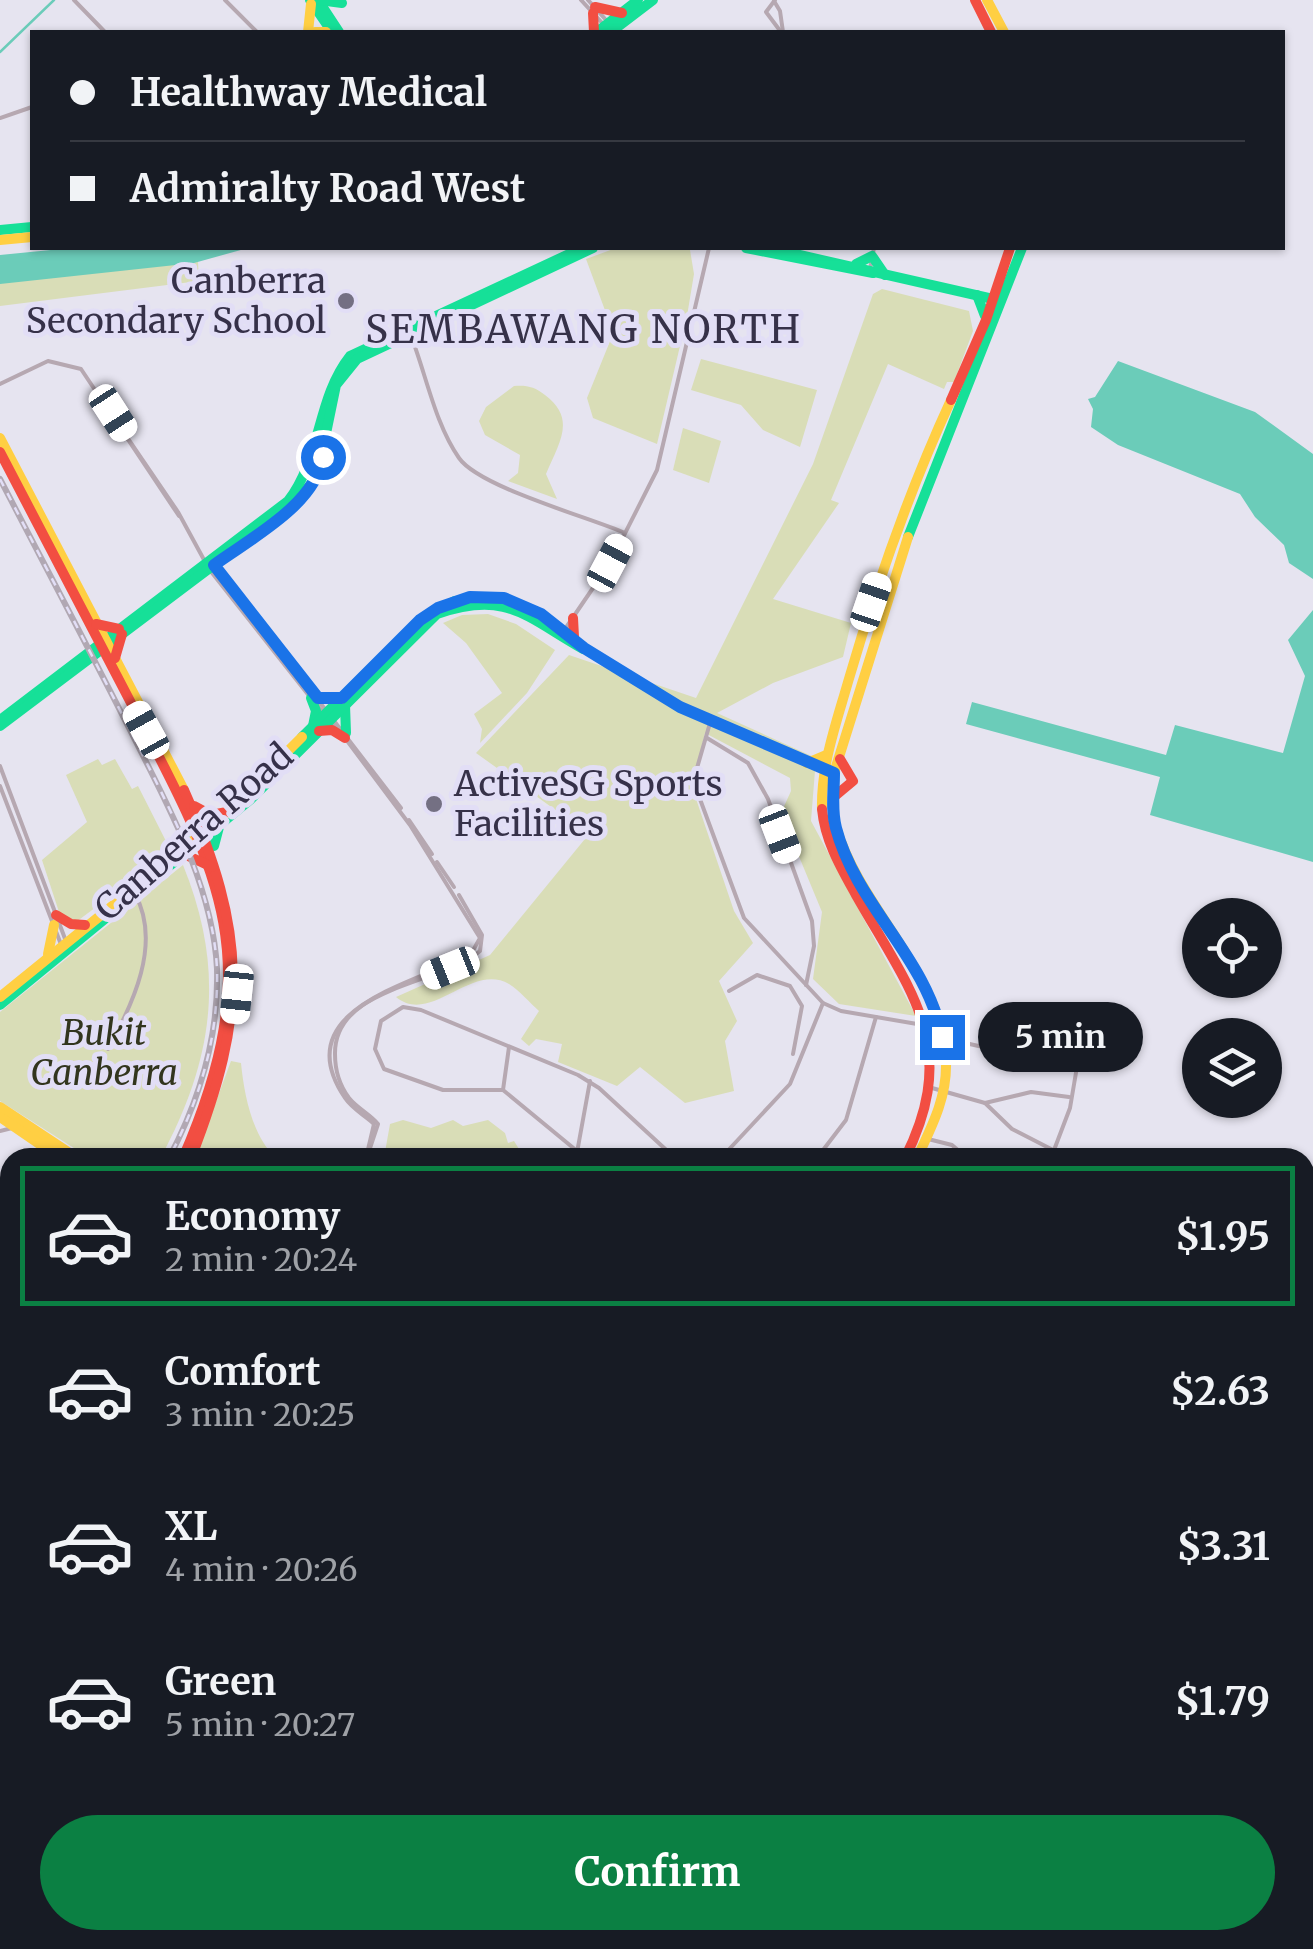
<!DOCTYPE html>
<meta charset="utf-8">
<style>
body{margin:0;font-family:Merriweather,serif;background:#20242c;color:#f1f3f6;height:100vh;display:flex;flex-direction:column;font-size:38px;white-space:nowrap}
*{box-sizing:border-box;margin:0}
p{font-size:32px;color:#9ea1a6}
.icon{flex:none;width:55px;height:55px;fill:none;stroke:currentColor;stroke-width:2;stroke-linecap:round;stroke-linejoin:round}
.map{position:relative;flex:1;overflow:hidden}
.drawer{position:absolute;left:0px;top:1148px;width:1315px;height:802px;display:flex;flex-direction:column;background:#171b24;border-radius:30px 30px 0 0;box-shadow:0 2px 8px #0004}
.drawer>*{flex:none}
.guide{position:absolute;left:30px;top:30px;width:1255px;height:220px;border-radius:0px;box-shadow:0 2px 8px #0004;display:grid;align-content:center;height:220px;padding:0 40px;background:#171b24}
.tools{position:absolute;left:1182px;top:898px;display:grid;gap:20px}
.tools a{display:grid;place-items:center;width:100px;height:100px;border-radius:50%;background:#171b24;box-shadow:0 2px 8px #0004;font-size:50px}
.end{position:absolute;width:45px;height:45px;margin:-22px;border:12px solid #1a73e8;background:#fff;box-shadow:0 0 0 5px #fff}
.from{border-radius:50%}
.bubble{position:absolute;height:70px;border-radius:35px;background:#171b24;box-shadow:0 2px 8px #0004;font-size:32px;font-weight:700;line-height:70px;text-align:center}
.car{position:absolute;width:30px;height:60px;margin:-30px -15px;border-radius:12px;box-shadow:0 0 8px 2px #0007;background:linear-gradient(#fff 24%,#345 0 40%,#fff 0 76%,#345 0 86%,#fff 0)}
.guide b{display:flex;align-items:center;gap:35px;height:95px;font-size:38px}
.guide b+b{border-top:2px solid #363941}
.guide i{width:25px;height:25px;background:#f1f3f6}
ul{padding:18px 0 0;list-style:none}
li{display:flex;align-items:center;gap:30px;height:140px;margin:0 20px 15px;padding:0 20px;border:5px solid transparent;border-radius:0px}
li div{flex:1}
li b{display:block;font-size:38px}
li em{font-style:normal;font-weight:700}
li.on{border-color:#0b8043}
li>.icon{width:90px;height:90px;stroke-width:1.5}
.button{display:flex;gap:20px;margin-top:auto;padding:20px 40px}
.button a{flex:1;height:115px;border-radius:60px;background:#0b8043;color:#fff;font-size:40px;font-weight:700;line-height:115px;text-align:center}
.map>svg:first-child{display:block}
.green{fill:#d9ddb7}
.water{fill:#6bccb9}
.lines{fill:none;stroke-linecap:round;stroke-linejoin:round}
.stream{stroke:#6bccb9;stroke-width:2.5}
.street{stroke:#b6a8b1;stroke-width:4}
.fast{stroke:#16e098;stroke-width:10}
.slow{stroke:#ffcf43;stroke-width:10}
.jam{stroke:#f24e42;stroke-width:10}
.rail-casing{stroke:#b1a8b3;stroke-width:6}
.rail{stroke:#e2def6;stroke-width:2.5;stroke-dasharray:8;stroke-linecap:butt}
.route{stroke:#1a73e8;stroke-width:12}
.poi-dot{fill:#747083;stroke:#e2def6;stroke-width:4}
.labels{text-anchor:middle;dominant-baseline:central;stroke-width:10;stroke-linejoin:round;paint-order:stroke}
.poi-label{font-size:35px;fill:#363149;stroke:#e2def6;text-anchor:end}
.street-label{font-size:35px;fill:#363149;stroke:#e2def6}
.park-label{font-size:35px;font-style:italic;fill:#32351e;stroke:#e2def6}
.neighbourhood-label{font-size:38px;letter-spacing:2.5px;fill:#363149;stroke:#e2def6}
</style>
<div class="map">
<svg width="1313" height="1949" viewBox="0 0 1313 1949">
<rect width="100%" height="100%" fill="#e6e4f0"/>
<g class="green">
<path d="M616,248L690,250L694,274L687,316L657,444L593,418L587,398L619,319L606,313L586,259Z"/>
<path d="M198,262L199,281L0,306V283Z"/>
<path d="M882,289L969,311L973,331L954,382H947L944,389L888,364L831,500L839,503L773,599L851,623L843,657L773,683L717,713L816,758L811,821L916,1016L839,1004L813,979L822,912L781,813L791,791L790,778L705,733L692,787L734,911L753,943L719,981L737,1021L725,1041L734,1091L685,1103L640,1067L617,1086L558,1062L562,1044L536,1039L529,1046L521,1039L539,1011C530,1003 520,991 509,984C471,962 431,1026 396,997L490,955L589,834L476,753L569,655L696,698L813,464L873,294Z"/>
<path d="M701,359L817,390L800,447L763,430L741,405L691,390Z"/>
<path d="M514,386C527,385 535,387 545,395C577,419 559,443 546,474L557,499L508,481L518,473L520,455L485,435L479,421L486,407Z"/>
<path d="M683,428L721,441L709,483L673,470Z"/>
<path d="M488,614L516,624L555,650L527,693L480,743L482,729L474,714L502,693L466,643L443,623L462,615Z"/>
<path d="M98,759L102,765L115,759L132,789L138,786L171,851L76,922L60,915L42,860L87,822L66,775Z"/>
<path d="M183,865C226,971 214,1058 161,1157H88L0,1101V1012Z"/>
<path d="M231,1061L241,1063C244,1094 252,1135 275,1157L195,1158Z"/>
<path d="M403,1120L431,1128L453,1120L463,1126L488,1120L505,1133L508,1143L514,1141L524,1157H394L385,1152L390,1124Z"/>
<path d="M1305,1570L1313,1572V1730L1305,1727Z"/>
<path d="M221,1940H854L864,1949H233Z"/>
<path d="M872,1940H1218L1236,1949H881Z"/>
</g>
<g class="water">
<path d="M71,248H248L194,263L0,284V255Z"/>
<path d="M1118,361L1255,412L1313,454V579L1289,563L1284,545L1255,517L1240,494L1118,445L1091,427L1093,409L1088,399L1095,397Z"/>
<path d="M1313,610V862L1150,815L1160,777L966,724L972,702L1166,755L1175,725L1283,753L1305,676L1288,640Z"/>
</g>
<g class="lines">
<g class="stream">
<path d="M0,52L54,0"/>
<path d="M1174,1940L1185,1949"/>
</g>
<g class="street">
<path d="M74,0L105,32"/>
<path d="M225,0L257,32"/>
<path d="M581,0L604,25"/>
<path d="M588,0L615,30"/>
<path d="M775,0L766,12L781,32"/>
<path d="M774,1L780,11L783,32"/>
<path d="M0,118L32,107"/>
<path d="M870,269L874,248"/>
<path d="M411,336C426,374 435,424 459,458C479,487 588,517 625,533"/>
<path d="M0,384L48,361L81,369L179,516"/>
<path d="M110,412L178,512L209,569L310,697"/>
<path d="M215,566L401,808"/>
<path d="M563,632L610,563L657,470L709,248"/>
<path d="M316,704L339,731"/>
<path d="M710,723L697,768V791L744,918L823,1003L841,1011L923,1025"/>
<path d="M345,738L410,825L480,938L471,954C418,983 284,1008 345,1098C353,1110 365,1115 374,1124L366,1158"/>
<path d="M707,738L748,763L768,799L812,921L814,946L806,985"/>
<path d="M0,766L67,944"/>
<path d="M0,786L62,947"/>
<path d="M409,820L432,854"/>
<path d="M437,862L454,887"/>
<path d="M729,991L757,975L790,986L802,1006L793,1054"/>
<path d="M943,1038L983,1047L1039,1040L1080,1049L1070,1108L1051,1158"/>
<path d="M108,1049C133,1004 162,943 135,894"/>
<path d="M932,1088L985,1103L1031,1092L1069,1097"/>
<path d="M503,1090L509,1047"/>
<path d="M985,1103L1012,1129L1053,1150"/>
<path d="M0,1131L12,1128"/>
<path d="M928,1139L952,1145L967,1158"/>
<path d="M577,1151L503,1090H443L384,1069L375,1049L381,1021L403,1007L421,1010L578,1075L599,1088L675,1158"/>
<path d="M368,1154L378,1124C370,1114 358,1109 349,1098C340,1086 335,1070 335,1054C334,986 441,985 480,951L482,935L459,895"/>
<path d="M576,1158L590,1081"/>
<path d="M721,1158L790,1084L823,1003"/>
<path d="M817,1158L846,1120L876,1017"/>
<path d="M0,1366L10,1376"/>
<path d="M0,1515L10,1524"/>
<path d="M0,1531L10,1540"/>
<path d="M0,1580L10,1570"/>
<path d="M0,1590L10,1580"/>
<path d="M0,1709L10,1718"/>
<path d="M0,1766L10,1776"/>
<path d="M0,1775L10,1785"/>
<path d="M0,1828L10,1838"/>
<path d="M1305,1863L1313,1842"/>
<path d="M0,1885L10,1875"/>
<path d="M1037,1940L1054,1949"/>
<path d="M72,1949L76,1940"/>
<path d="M986,1949L988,1940"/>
</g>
<g class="fast">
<path d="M310,0L332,32"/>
<path d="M318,0L339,32"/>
<path d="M319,0L342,3"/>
<path d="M597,32L638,0"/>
<path d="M611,32L653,0"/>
<path d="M0,230L32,227"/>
<path d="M746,248L873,273"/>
<path d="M769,248L993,299"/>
<path d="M856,264L872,256L885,275"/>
<path d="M977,295L985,316"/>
<path d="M908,537L1022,248"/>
<path d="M311,698L316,711L313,726"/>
<path d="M345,705L346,733"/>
<path d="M0,720L288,501C322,457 316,399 350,356L582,248"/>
<path d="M0,726L292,506L317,477L336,385L357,359L593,248"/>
<path d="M302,737L420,620L455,601L504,598L541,614L584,648L680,707L716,722"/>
<path d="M214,846L219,827"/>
<path d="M182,847L193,824"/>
<path d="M0,1005L250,800L437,614C506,590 525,616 583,649"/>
<path d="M154,1949L161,1940"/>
<path d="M164,1949L170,1940"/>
</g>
<g class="slow">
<path d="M987,0L1004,32"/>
<path d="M308,32L311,4"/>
<path d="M315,32H326"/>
<path d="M0,240L32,237"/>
<path d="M0,438L184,790"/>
<path d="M908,537L834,773C834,791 831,810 836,827C860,909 944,975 946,1063C947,1098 931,1128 917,1158"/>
<path d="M318,698L341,699"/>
<path d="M807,763L826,755"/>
<path d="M822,809C821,765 836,724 848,682C876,586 909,491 951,400"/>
<path d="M48,954L54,925"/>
<path d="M0,997L222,817L302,737"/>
<path d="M0,1107L77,1158"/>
<path d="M0,1117L60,1158"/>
<path d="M1305,1736L1313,1739"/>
</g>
<g class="jam">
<path d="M975,0L991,32"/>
<path d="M595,7L622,13"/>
<path d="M593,13L594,32"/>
<path d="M951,400L986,320L1010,248"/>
<path d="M0,452C43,535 87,618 130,701C223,877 268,963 183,1158"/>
<path d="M573,618L574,637"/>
<path d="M96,624L119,629"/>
<path d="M115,658L122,634"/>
<path d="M716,722L834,773"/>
<path d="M319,731L332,730L345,738"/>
<path d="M184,790C248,934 248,1012 191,1158"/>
<path d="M835,796L853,781L840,759"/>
<path d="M194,806L211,815L227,812"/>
<path d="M822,809C825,841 841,868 856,895C911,992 961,1046 905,1158"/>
<path d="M184,854L212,867"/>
<path d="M56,915L71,924L85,925"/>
<path d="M0,1404L10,1394"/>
<path d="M0,1419L10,1408"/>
</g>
<g class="rail-casing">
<g id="rail">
<path d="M0,479C43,562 87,645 129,728C166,802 213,885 217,969C219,1036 200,1099 169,1158"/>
<path d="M0,1382L10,1372"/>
</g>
</g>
<use href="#rail" class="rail"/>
</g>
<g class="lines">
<path class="route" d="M323,457C315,505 251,538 214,565L318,698H342L420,620L438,608L470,597L504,598L541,614L584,648L680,707L834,773C834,792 831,810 836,828C856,905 927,958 942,1037"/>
</g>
<g class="poi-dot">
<circle cx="346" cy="301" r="10"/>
<circle cx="434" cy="804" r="10"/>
</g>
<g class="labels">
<g class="poi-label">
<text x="326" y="281">Canberra<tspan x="326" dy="40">Secondary School</tspan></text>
<text x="454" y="784" text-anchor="start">ActiveSG Sports<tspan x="454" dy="40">Facilities</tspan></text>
</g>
<g class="street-label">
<text transform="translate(194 832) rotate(-41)">Canberra Road</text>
</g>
<g class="park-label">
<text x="104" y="1033">Bukit<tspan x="104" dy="40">Canberra</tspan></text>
</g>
<g class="neighbourhood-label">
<text x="584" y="329">SEMBAWANG NORTH</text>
</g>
</g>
</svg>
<div class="tools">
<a><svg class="icon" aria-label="locate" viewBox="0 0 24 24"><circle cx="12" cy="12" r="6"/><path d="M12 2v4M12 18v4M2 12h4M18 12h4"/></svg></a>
<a><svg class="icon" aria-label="layers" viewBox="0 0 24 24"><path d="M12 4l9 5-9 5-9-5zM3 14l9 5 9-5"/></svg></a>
</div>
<i class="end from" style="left:323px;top:457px"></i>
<i class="end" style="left:942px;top:1037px"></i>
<div class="bubble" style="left:978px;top:1002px;width:165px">5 min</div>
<i class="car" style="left:113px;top:413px;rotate:147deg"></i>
<i class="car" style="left:610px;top:563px;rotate:28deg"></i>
<i class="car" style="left:871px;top:602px;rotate:19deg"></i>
<i class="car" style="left:146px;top:730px;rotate:331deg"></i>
<i class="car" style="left:780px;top:834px;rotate:159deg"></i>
<i class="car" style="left:450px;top:968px;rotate:248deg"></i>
<i class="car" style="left:237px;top:994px;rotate:186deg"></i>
<div class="guide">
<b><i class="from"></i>Healthway Medical</b>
<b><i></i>Admiralty Road West</b>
</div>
<section class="drawer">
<ul>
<li class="on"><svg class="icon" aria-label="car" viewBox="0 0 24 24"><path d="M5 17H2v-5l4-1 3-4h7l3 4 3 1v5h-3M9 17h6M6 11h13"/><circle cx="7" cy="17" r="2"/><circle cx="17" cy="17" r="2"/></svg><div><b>Economy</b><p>2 min · 20:24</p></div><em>$1.95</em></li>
<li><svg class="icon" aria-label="car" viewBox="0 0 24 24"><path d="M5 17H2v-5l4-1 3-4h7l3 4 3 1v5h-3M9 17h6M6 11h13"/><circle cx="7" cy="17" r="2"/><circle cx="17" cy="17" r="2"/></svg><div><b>Comfort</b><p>3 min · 20:25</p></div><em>$2.63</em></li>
<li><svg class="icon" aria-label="car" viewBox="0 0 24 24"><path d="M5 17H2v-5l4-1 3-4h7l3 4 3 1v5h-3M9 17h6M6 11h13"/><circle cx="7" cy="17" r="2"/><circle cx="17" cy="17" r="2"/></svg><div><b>XL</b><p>4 min · 20:26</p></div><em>$3.31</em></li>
<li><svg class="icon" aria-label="car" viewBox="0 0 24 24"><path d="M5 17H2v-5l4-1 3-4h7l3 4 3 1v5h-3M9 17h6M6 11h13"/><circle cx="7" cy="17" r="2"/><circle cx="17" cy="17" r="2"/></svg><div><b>Green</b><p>5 min · 20:27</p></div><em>$1.79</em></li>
</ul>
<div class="button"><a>Confirm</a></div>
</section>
</div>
